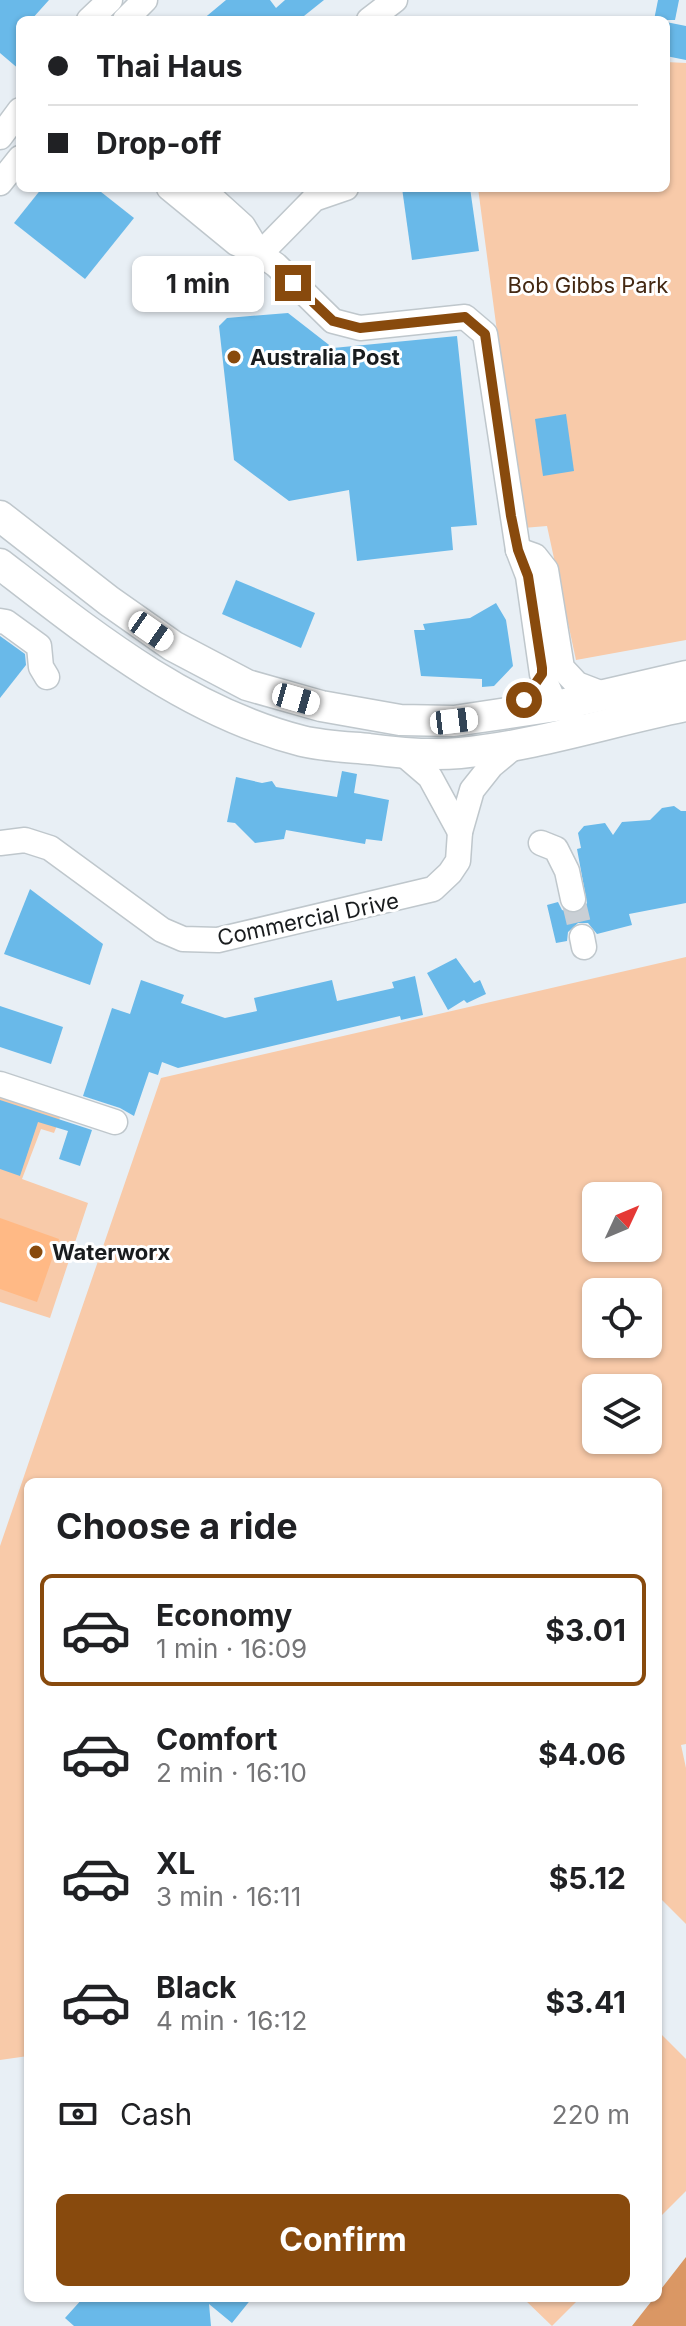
<!DOCTYPE html>
<meta charset="utf-8">
<style>
body{margin:0;font-family:Inter,sans-serif;background:#f6f6f6;color:#202124;height:100vh;display:flex;flex-direction:column;font-size:30px;white-space:nowrap}
*{box-sizing:border-box;margin:0}
p{font-size:26px;color:#757577}
.icon{flex:none;width:44px;height:44px;fill:none;stroke:currentColor;stroke-width:2;stroke-linecap:round;stroke-linejoin:round}
.map{position:relative;flex:1;overflow:hidden}
.drawer{position:absolute;left:24px;top:1478px;width:638px;height:824px;display:flex;flex-direction:column;background:#fff;border-radius:12px;box-shadow:0 2px 6px #0004}
.drawer>*{flex:none}
.guide{position:absolute;left:16px;top:16px;width:654px;height:176px;border-radius:12px;box-shadow:0 2px 6px #0004;display:grid;align-content:center;height:176px;padding:0 32px;background:#fff}
.needle{width:52px;rotate:46deg}
.fabs{position:absolute;left:582px;top:1182px;display:grid;gap:16px}
.fabs a{display:grid;place-items:center;width:80px;height:80px;border-radius:12px;background:#fff;box-shadow:0 2px 6px #0004;font-size:40px}
.end{position:absolute;width:36px;height:36px;margin:-18px;border:10px solid #884a0d;background:#fff;box-shadow:0 0 0 4px #fff}
.from{border-radius:50%}
.bubble{position:absolute;height:56px;border-radius:12px;background:#fff;box-shadow:0 2px 6px #0004;font-size:26px;font-weight:700;line-height:56px;text-align:center}
.car{position:absolute;width:24px;height:48px;margin:-24px -12px;border-radius:10px;box-shadow:0 0 6px 2px #0007;background:linear-gradient(#fff 24%,#345 0 40%,#fff 0 76%,#345 0 86%,#fff 0)}
.guide b{display:flex;align-items:center;gap:28px;height:76px;font-size:30px}
.guide b+b{border-top:2px solid #e0e0e0}
.guide i{width:20px;height:20px;background:#202124}
ul{padding:0;list-style:none}
li{display:flex;align-items:center;gap:24px;height:112px;margin:0 16px 12px;padding:0 16px;border:4px solid transparent;border-radius:12px}
li div{flex:1}
li b{display:block;font-size:30px}
li em{font-style:normal;font-weight:700}
li.active{border-color:#884a0d}
li>.icon{width:72px;height:72px;stroke-width:1.5}
h2{padding:0 32px;font-size:36px;line-height:96px}
.pay{display:flex;align-items:center;gap:20px;height:88px;padding:0 32px;font-size:30px}
.pay p{margin-inline-start:auto}
.action{display:flex;gap:16px;margin-top:auto;padding:16px 32px}
.action a{flex:1;height:92px;border-radius:12px;background:#884a0d;color:#fff;font-size:32px;font-weight:700;line-height:92px;text-align:center}
.map>svg:first-child{display:block}
.green{fill:#f8caa9;fill-rule:evenodd}
.forest{fill:#da9764}
.water{fill:#ffb985}
.building{fill:#69b9e9}
.lines{fill:none;stroke-linecap:round;stroke-linejoin:round}
.minor-tunnel{stroke:#c9cfd5;stroke-width:24;stroke-dasharray:24 12;stroke-linecap:butt}
.minor-casing{stroke:#bfc7cc;stroke-width:27}
.major-casing{stroke:#bfc7cc;stroke-width:33}
.minor{stroke:#fff;stroke-width:24}
.major{stroke:#fff;stroke-width:30}
.route{stroke:#884a0d;stroke-width:10}
.poi-dot{fill:#884a0d;stroke:#fff;stroke-width:3}
.labels{text-anchor:middle;dominant-baseline:central;stroke-width:6;stroke-linejoin:round;paint-order:stroke}
.park-label{font-size:22px;fill:#442812;stroke:#fff}
.poi-label{font-size:22px;font-weight:bold;fill:#191c1e;stroke:#fff;text-anchor:start}
.street-label{font-size:22px;fill:#191c1e;stroke:#fff}
</style>
<div class="map">
<svg width="686" height="2326" viewBox="0 0 686 2326">
<rect width="100%" height="100%" fill="#e8eff5"/>
<g class="green">
<path d="M666,62L686,63V640L576,660L547,526L523,528L478,188H666Z"/>
<path d="M686,957V1744L681,1745L686,1768V1924L658,1896V1482H28V2056L0,2060V1546L161,1078ZM648,1196V1248H596V1196ZM596,1292H648V1344H596ZM648,1388V1440H596V1388Z"/>
<path d="M0,1089L63,1110L54,1133L41,1129L22,1179L88,1203L50,1318L0,1302Z"/>
<path d="M658,2031L686,2059V2191L658,2219Z"/>
<path d="M523,2298H580L552,2326Z"/>
</g>
<path class="forest" d="M686,2257V2326H632L654,2298H658V2293Z"/>
<path class="water" d="M0,1218L59,1239L37,1302L0,1289Z"/>
<g class="building">
<path d="M0,0H49L31,20H20V70L0,53Z"/>
<path d="M226,0H270L276,8L285,0H324L299,20H202Z"/>
<path d="M658,0H679L675,20H654Z"/>
<path d="M666,22L686,26V60L666,56Z"/>
<path d="M42,188H96L134,218L85,279L14,223Z"/>
<path d="M402,188H470L479,251L412,260Z"/>
<path d="M288,313L333,348L457,336L477,525L451,527L453,550L357,561L349,490L289,501L234,460L219,326L227,318Z"/>
<path d="M566,414L574,471L543,476L535,419Z"/>
<path d="M236,580L315,613L301,648L222,614Z"/>
<path d="M496,603L506,620L513,666L494,686L482,687V679L421,676L414,630H425L423,624L470,618Z"/>
<path d="M0,636L25,654L26,665L0,698Z"/>
<path d="M342,771L357,774L354,793L389,800L382,841L366,839L365,844L286,830L284,839L255,843L235,823L227,822L236,777L262,783L272,781L276,787L337,797Z"/>
<path d="M674,806L681,811H686V903L629,914L632,925L597,934L588,923H578L568,932L567,941L556,943L547,905L558,902L562,910L575,914L582,911L587,903L577,849L581,848L578,833L584,826L605,823L613,835L622,822L650,820L662,808Z"/>
<path d="M30,889L103,944L90,985L4,954Z"/>
<path d="M456,958L474,983L480,980L486,994L467,1003L464,1000L448,1010L427,973Z"/>
<path d="M415,976L423,1015L401,1020L400,1016L178,1068L162,1062L158,1075L149,1072L134,1116L120,1108L83,1096L112,1008L130,1014L141,980L184,995L181,1003L225,1018L257,1011L254,998L332,980L337,1001L394,988L392,982Z"/>
<path d="M0,1006L63,1027L51,1064L0,1047Z"/>
<path d="M0,1100L92,1130L80,1166L59,1159L68,1131L38,1122L20,1176L0,1169Z"/>
<path d="M83,2298H252L232,2323L209,2304L211,2326H74L65,2318Z"/>
</g>
<g class="lines">
<path class="minor-tunnel" d="M573,899L582,937"/>
<g class="minor-casing">
<g id="minor">
<path d="M89,20L110,0"/>
<path d="M125,20L145,0"/>
<path d="M369,20L395,0"/>
<path d="M0,137L20,110"/>
<path d="M0,183L20,158"/>
<path d="M169,188L236,243L260,254L276,265L333,321L360,328L465,317L485,334L518,550L528,576L542,674L556,706L571,713"/>
<path d="M201,188L243,226L260,254"/>
<path d="M260,254L314,199L346,188"/>
<path d="M518,550L535,556L546,570L562,668L577,684L603,694"/>
<path d="M0,621L6,622L39,646L41,667L47,677"/>
<path d="M402,753L430,777L460,832"/>
<path d="M0,843L25,840L50,848L162,930L183,939L218,940L433,889L450,873L458,861L460,832L472,790L491,766L515,746"/>
<path d="M541,843L556,849L567,871L573,899"/>
<path d="M582,937L584,947"/>
<path d="M0,1084L115,1122"/>
</g>
</g>
<g class="major-casing">
<g id="major">
<path d="M0,516L109,601L173,646L247,685L321,706L400,720L454,721L556,706L686,676"/>
<path d="M0,564C92,635 187,712 302,741C323,746 347,747 369,749C399,753 429,756 460,753C536,746 611,721 686,706"/>
</g>
</g>
<use href="#minor" class="minor"/>
<use href="#major" class="major"/>
</g>
<g class="lines">
<path class="route" d="M293,283L333,321L360,328L465,317L485,334L511,516L518,550L528,576L542,668V674L524,700"/>
</g>
<g class="poi-dot">
<circle cx="234" cy="357" r="8"/>
<circle cx="36" cy="1252" r="8"/>
</g>
<g class="labels">
<g class="park-label">
<text x="588" y="285">Bob Gibbs Park</text>
</g>
<g class="poi-label">
<text x="250" y="357">Australia Post</text>
<text x="52" y="1252">Waterworx</text>
</g>
<g class="street-label">
<text transform="translate(308 919) rotate(-12)">Commercial Drive</text>
</g>
</g>
</svg>
<div class="fabs">
<a><svg class="needle" viewBox="-14 -14 28 28"><path d="M0-13l5 13h-10z" fill="#e53935"/><path d="M0 13l5-13h-10z" fill="#757577"/></svg></a>
<a><svg class="icon" aria-label="locate" viewBox="0 0 24 24"><circle cx="12" cy="12" r="6"/><path d="M12 2v4M12 18v4M2 12h4M18 12h4"/></svg></a>
<a><svg class="icon" aria-label="layers" viewBox="0 0 24 24"><path d="M12 4l9 5-9 5-9-5zM3 14l9 5 9-5"/></svg></a>
</div>
<i class="end from" style="left:524px;top:700px"></i>
<i class="end" style="left:293px;top:283px"></i>
<div class="bubble" style="left:132px;top:256px;width:132px">1 min</div>
<i class="car" style="left:151px;top:631px;rotate:125deg"></i>
<i class="car" style="left:296px;top:699px;rotate:106deg"></i>
<i class="car" style="left:454px;top:721px;rotate:83deg"></i>
<div class="guide">
<b><i class="from"></i>Thai Haus</b>
<b><i></i>Drop-off</b>
</div>
<section class="drawer">
<h2>Choose a ride</h2>
<ul>
<li class="active"><svg class="icon" aria-label="car" viewBox="0 0 24 24"><path d="M5 17H2v-5l4-1 3-4h7l3 4 3 1v5h-3M9 17h6M6 11h13"/><circle cx="7" cy="17" r="2"/><circle cx="17" cy="17" r="2"/></svg><div><b>Economy</b><p>1 min · 16:09</p></div><em>$3.01</em></li>
<li><svg class="icon" aria-label="car" viewBox="0 0 24 24"><path d="M5 17H2v-5l4-1 3-4h7l3 4 3 1v5h-3M9 17h6M6 11h13"/><circle cx="7" cy="17" r="2"/><circle cx="17" cy="17" r="2"/></svg><div><b>Comfort</b><p>2 min · 16:10</p></div><em>$4.06</em></li>
<li><svg class="icon" aria-label="car" viewBox="0 0 24 24"><path d="M5 17H2v-5l4-1 3-4h7l3 4 3 1v5h-3M9 17h6M6 11h13"/><circle cx="7" cy="17" r="2"/><circle cx="17" cy="17" r="2"/></svg><div><b>XL</b><p>3 min · 16:11</p></div><em>$5.12</em></li>
<li><svg class="icon" aria-label="car" viewBox="0 0 24 24"><path d="M5 17H2v-5l4-1 3-4h7l3 4 3 1v5h-3M9 17h6M6 11h13"/><circle cx="7" cy="17" r="2"/><circle cx="17" cy="17" r="2"/></svg><div><b>Black</b><p>4 min · 16:12</p></div><em>$3.41</em></li>
</ul>
<div class="pay"><svg class="icon" aria-label="cash" viewBox="0 0 24 24"><path d="M3 7h18v10H3z"/><circle cx="12" cy="12" r="2"/></svg>Cash<p>220 m</p></div>
<div class="action"><a>Confirm</a></div>
</section>
</div>
